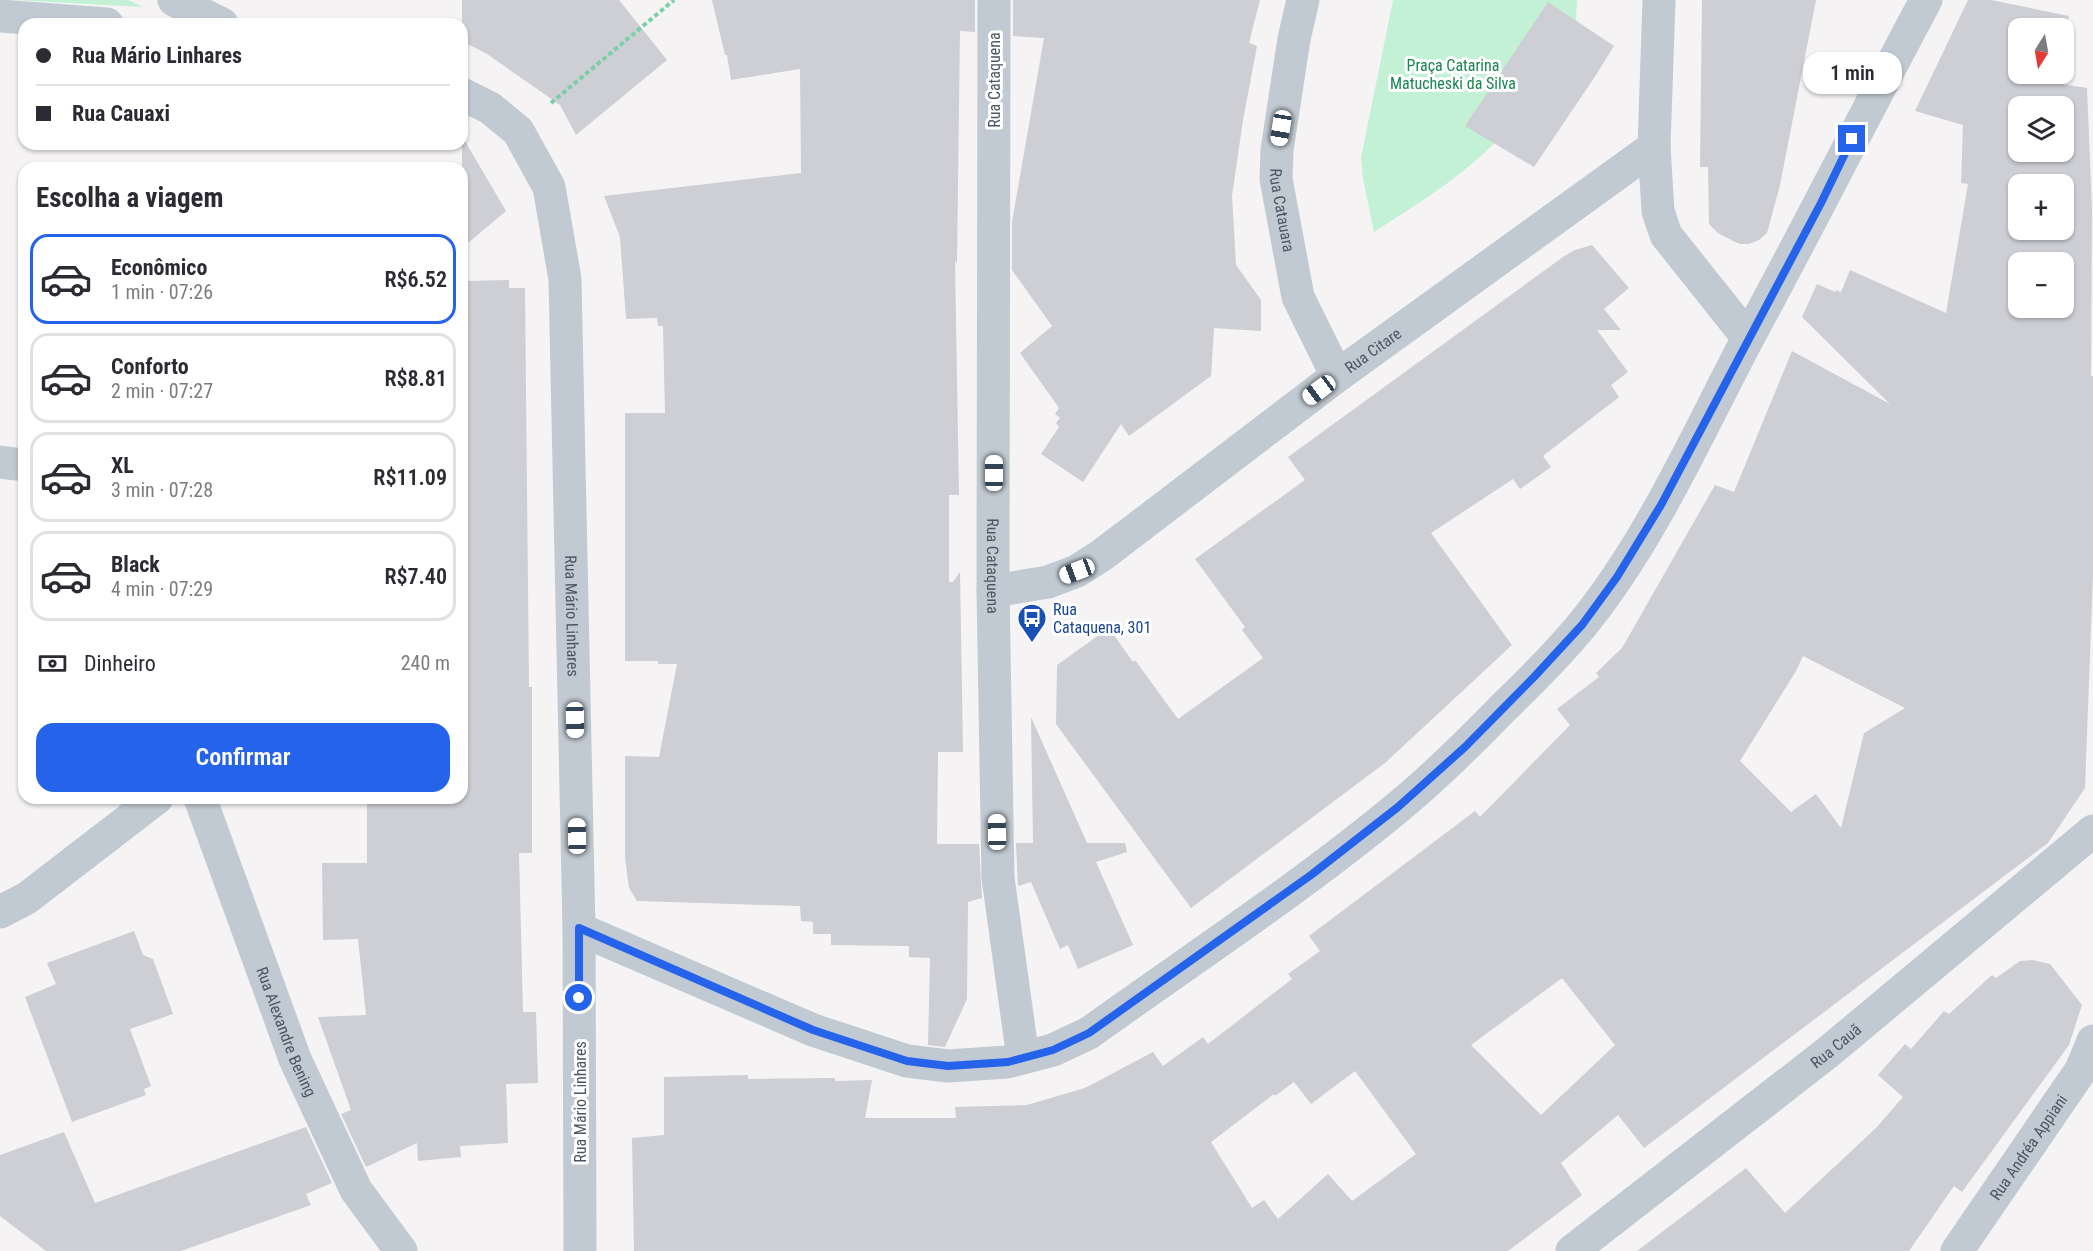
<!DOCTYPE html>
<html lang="pt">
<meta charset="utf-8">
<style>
body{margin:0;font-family:"Roboto Condensed",sans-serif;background:#f2f2f3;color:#2b2b33;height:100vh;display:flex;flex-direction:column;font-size:22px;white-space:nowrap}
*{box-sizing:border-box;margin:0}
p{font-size:20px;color:#7c7c81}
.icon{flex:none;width:33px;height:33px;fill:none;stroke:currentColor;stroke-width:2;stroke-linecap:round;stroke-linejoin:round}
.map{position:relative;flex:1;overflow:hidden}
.panel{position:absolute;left:18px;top:162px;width:450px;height:642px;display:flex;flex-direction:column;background:#fff;border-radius:18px;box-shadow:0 2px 4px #0004}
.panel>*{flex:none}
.guide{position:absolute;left:18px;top:18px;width:450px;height:132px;border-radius:18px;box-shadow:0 2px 4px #0004;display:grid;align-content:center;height:132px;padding:0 18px;background:#fff}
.needle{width:39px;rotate:191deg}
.controls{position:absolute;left:2008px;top:18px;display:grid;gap:12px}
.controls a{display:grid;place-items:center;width:66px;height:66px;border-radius:12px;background:#fff;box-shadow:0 2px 4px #0004;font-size:30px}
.end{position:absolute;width:27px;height:27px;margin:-14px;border:8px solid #2563eb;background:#fff;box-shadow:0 0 0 3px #fff}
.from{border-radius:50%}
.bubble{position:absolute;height:42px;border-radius:18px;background:#fff;box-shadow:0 2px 4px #0004;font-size:20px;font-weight:600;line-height:42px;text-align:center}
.car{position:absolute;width:18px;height:36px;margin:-18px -9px;border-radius:8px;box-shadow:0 0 4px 2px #0007;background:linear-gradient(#fff 24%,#345 0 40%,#fff 0 76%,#345 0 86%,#fff 0)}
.guide b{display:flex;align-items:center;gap:21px;height:57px;font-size:22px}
.guide b+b{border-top:2px solid #e1e1e2}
.guide i{width:15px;height:15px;background:#2b2b33}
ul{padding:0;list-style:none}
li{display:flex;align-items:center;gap:18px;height:90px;margin:0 12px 9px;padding:0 6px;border:3px solid #e1e1e2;border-radius:18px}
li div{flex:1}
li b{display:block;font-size:22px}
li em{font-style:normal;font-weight:600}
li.active{border-color:#2563eb}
li>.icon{width:54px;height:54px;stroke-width:1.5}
h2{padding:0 18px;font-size:27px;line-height:72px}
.pay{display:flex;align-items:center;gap:15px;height:66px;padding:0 18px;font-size:22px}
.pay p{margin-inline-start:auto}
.primary-button{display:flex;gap:12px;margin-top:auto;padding:12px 18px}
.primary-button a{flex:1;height:69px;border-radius:18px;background:#2563eb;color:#fff;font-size:24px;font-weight:600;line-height:69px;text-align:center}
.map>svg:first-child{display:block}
.green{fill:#c3f1d5}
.building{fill:#cdcfd5;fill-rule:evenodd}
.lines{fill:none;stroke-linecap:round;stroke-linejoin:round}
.path{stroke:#7ad0a6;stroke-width:4;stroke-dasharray:4.5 3;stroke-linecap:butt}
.minor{stroke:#c1cad2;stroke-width:33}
.tertiary{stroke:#c1cad2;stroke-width:33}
.route{stroke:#2563eb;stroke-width:8}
.labels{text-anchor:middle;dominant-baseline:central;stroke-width:6;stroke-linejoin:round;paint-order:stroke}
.park-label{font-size:16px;fill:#17864f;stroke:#fff}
.street-label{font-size:16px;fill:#4a5661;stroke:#fff}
.transit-label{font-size:16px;fill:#164399;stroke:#fff;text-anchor:start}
</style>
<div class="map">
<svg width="2093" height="1251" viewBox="0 0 2093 1251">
<rect width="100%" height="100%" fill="#f5f3f3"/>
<g class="green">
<path d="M13,0H128L143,7Z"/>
<path d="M1393,0H1577L1576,21L1499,138C1464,176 1417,204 1374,232L1363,179L1361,158Z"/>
</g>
<g class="building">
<path d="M462,0H619L667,60L576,135L560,105L487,54L462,41Z"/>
<path d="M712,0H975V32L960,31L957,263L955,261L959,495H949V582H953L960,572L963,752H938L937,844H979L982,898L968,902L967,999L945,1047L928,1045L930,958L909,957V946L831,945V934H813V922L801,921L800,906L637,901L629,888L625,858V756L659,757L677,664H658V661H625V413H665L663,326H658L657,318L626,319L620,237L604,196L801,173L800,69L731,80L727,55H725Z"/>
<path d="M1013,0H1260L1249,43L1257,46L1243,120L1232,196L1236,265L1261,300V331L1214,328L1211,376L1129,436L1121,424L1083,482L1041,454L1059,427L1056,423L1060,418L1055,414L1059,408L1020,353L1052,326L1012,270V222L1044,38L1013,36Z"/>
<path d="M1702,0H1816L1780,185L1767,233L1759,240L1749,244H1740L1733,241L1718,233L1709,224L1708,167H1700Z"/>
<path d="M1968,0H1991L2069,16L2064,40V28H2019V74H2058L2056,83L2087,88L2092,209L2091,376H2093V574L2085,788L2048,843L1644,1148L1618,1115L1561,1163L1582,1195L1508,1251H634L632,1138L664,1135V1077L748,1075V1079L835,1078V1081L872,1080L865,1118H956L955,1107L1027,1105L1085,1088L1153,1052L1163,1066L1203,1037L1208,1044L1292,979L1288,974L1320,951L1309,936L1475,811L1480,817L1570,725L1557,709L1599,677L1596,673L1622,648L1715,485L1734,492L1792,351L1890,404L1802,317L1817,284L1835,292L1836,290L1841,292L1850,270L1946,313L1968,184L1961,183L1963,125L1915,111ZM2019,106H2064V152H2019ZM2019,184H2064V230H2019ZM2019,262H2064V308H2019ZM1803,656L1905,708L1864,733L1841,828L1816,794L1791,812L1740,761L1796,671ZM1562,978L1615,1045L1541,1115L1471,1045ZM1355,1071L1416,1154L1352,1201L1328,1174L1278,1219L1264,1200L1252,1208L1211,1142L1274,1094L1275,1096L1294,1082L1311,1104Z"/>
<path d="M1548,2L1614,46L1596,75L1534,167L1465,126Z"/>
<path d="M462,136L506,211L462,248Z"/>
<path d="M1592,245L1629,288L1604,309L1621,330H1597L1628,372L1611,385L1619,397L1543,456L1551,467L1520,489L1513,479L1431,533L1512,645L1385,763L1191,908L1056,724L1057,665L1109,628L1133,662L1135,660L1178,719L1263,658L1242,630L1245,627L1195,559L1305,480L1288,457L1563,257L1575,250Z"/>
<path d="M509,280V288H525L529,687H532V853H519L523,1012H536L538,1083L506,1084L508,1143L460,1146L461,1157L418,1161L417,1143L366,1167L341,1114L351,1110L318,1017L366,1015L358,939L323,940L322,863H367V798H462V585H468L467,497H462V281Z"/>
<path d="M1031,717L1087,843H1125L1127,852L1096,862L1133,945L1078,969L1068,945L1060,949L1031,882L1018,886L1016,843H1033Z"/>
<path d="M134,931L143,955L153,959L173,1014L130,1029L151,1086L144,1089L146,1095L72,1122L25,997L56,984L47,963Z"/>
<path d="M2033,960L2050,964L2082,1005L2069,1045L1962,1192L1954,1186L1909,1251H1637L1746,1168L1785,1213L1876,1128L1903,1097L1878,1075L1905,1044L1911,1049L1944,1011L1949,1014L1992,975L1996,978L2020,961Z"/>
<path d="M306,1127L332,1183L306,1194L311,1205L181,1251H46L0,1216V1155L64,1132L95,1203Z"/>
</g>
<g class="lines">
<path class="path" d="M551,103L674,0"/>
<g class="minor">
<path d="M174,0L222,24"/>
<path id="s1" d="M994,0L993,591L998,878L1023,1058"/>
<path id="s2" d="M1303,0L1294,39L1277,150L1276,179L1298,297L1337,376"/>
<path d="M0,16L107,24"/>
<path id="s3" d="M462,94L490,108L518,131L549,187L565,279L579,929"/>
<path d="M1748,338C1809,226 1866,112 1926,0"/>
<path d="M0,462L24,465"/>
<path id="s4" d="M993,591L1048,582L1077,571L1102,555L1337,376L1654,147"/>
<path id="s5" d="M200,798L295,1059L356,1190L401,1251"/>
<path d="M0,912L27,898L157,798"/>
<path id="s6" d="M1572,1251L1827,1053L2093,831"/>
<path id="s7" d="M1957,1251L2081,1070L2093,1041"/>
</g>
<path class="tertiary" d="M580,1251L579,929L813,1030L907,1061L948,1066L1007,1062L1053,1050L1089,1033C1192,959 1299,889 1397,808C1435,777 1470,742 1504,707C1531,681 1558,654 1582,625C1650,542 1698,433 1748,338L1666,235L1658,211L1654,147L1659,0"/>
</g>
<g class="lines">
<path class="route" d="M579,998V928L813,1030L907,1061L948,1066L1008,1062L1053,1050L1089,1033L1311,875L1398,807L1465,747L1534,677L1582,625L1617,577L1661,505L1821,203L1852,139"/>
</g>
<defs>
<g id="bus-pin" transform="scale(1.5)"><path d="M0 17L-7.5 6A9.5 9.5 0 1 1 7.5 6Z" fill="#1a4fb4" stroke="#fff"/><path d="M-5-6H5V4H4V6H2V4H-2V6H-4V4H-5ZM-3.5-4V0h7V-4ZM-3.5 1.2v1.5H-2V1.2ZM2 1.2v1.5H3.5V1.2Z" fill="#fff"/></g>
</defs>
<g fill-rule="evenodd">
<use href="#bus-pin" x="1032" y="618"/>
</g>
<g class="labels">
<g class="park-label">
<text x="1453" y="65">Praça Catarina<tspan x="1453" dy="18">Matucheski da Silva</tspan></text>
</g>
<g class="street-label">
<text transform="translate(994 80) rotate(-90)">Rua Cataquena</text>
<text stroke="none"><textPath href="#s2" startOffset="213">Rua Catauara</textPath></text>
<text stroke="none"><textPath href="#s4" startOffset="456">Rua Citare</textPath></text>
<text stroke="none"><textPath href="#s1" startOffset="566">Rua Cataquena</textPath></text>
<text stroke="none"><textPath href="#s3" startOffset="562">Rua Mário Linhares</textPath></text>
<text stroke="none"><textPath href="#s5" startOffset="249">Rua Alexandre Bening</textPath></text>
<text stroke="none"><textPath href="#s6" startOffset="334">Rua Cauã</textPath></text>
<text transform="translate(580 1102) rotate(-90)">Rua Mário Linhares</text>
<text stroke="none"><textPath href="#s7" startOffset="126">Rua Andréa Appiani</textPath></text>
</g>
<g class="transit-label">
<text x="1053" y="609">Rua<tspan x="1053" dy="18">Cataquena, 301</tspan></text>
</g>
</g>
</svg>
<div class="controls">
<a><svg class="needle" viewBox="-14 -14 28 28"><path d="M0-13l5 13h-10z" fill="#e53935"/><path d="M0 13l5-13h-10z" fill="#7c7c81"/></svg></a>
<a><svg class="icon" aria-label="layers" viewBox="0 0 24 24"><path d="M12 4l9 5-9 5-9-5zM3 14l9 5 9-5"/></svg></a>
<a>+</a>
<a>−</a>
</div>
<i class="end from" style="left:579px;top:998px"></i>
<i class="end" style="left:1852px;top:139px"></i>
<div class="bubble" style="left:1803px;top:52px;width:99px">1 min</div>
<i class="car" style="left:1281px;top:128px;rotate:189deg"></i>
<i class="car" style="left:1319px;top:390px;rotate:233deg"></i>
<i class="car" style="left:994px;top:473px;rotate:0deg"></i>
<i class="car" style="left:1077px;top:571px;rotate:249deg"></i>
<i class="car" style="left:575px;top:720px;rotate:179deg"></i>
<i class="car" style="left:997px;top:832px;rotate:359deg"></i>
<i class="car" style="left:577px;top:836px;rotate:359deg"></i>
<div class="guide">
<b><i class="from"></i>Rua Mário Linhares</b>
<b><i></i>Rua Cauaxi</b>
</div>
<section class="panel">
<h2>Escolha a viagem</h2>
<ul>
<li class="active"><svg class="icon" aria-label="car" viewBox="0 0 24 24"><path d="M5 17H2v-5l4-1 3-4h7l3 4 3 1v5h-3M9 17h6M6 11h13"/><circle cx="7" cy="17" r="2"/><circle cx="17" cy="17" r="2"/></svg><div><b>Econômico</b><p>1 min · 07:26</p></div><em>R$6.52</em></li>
<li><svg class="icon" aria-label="car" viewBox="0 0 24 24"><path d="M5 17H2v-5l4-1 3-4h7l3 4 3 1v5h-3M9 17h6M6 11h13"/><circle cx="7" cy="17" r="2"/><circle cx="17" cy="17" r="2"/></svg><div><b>Conforto</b><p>2 min · 07:27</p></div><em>R$8.81</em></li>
<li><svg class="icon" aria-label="car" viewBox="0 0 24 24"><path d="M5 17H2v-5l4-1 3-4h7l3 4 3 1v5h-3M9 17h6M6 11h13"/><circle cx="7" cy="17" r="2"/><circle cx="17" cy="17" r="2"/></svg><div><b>XL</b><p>3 min · 07:28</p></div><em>R$11.09</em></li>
<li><svg class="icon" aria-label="car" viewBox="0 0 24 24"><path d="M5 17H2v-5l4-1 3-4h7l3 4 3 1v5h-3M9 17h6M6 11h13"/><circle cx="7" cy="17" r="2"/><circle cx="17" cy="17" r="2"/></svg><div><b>Black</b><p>4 min · 07:29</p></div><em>R$7.40</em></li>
</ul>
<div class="pay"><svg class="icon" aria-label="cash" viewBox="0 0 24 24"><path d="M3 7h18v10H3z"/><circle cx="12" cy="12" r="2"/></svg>Dinheiro<p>240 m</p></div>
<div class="primary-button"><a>Confirmar</a></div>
</section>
</div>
